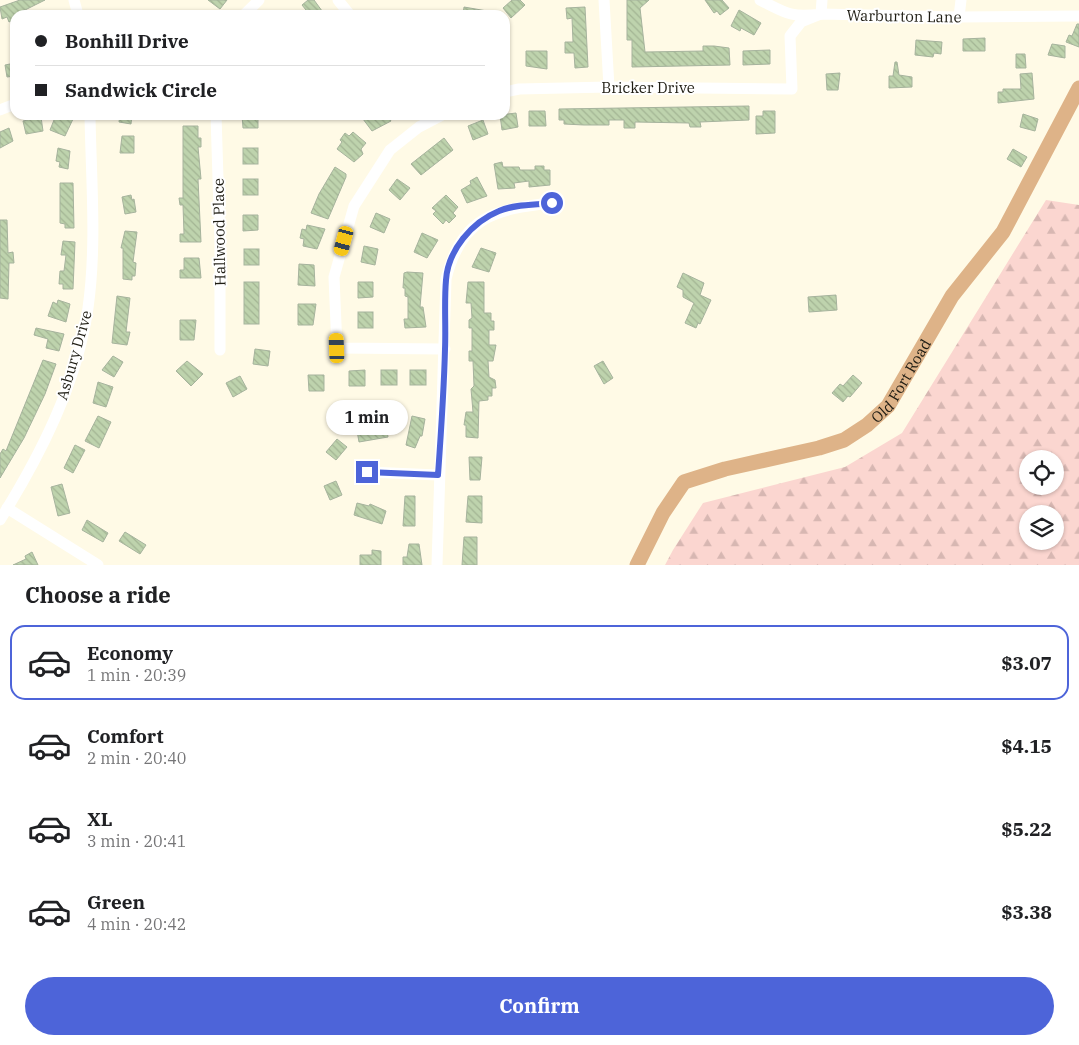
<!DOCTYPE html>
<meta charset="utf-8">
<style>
body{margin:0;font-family:"IBM Plex Serif",serif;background:#f6f6f6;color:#202124;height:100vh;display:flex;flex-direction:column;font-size:19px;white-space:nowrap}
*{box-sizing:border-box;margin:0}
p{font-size:16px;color:#757577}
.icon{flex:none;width:28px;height:28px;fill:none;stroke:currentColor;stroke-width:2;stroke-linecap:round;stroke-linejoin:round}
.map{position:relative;height:565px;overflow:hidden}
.sheet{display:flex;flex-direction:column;background:#fff;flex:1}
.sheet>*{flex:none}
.banner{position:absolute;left:10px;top:10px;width:500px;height:110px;border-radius:15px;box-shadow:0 1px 4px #0004;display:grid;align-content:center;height:110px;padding:0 25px;background:#fff}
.controls{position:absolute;left:1019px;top:450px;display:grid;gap:10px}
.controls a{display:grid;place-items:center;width:45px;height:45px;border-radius:50%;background:#fff;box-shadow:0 1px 4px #0004;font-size:25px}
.end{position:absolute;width:22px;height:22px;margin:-11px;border:6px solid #4d64d9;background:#fff;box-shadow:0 0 0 2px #fff}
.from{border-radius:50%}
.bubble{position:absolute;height:35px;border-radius:18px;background:#fff;box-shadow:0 1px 4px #0004;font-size:16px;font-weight:700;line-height:35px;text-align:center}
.car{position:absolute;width:15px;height:30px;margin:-15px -8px;border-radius:6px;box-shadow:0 0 4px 1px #0007;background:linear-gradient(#f5c518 24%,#345 0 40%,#f5c518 0 76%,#345 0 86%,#f5c518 0)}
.banner b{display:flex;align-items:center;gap:18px;height:48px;font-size:19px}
.banner b+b{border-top:1px solid #e0e0e0}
.banner i{width:12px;height:12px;background:#202124}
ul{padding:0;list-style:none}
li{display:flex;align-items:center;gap:15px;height:75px;margin:0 10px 8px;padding:0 15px;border:2px solid transparent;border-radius:15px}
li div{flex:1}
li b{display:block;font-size:19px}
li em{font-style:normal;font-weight:700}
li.active{border-color:#4d64d9}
li>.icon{width:45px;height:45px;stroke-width:1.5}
h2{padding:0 25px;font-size:22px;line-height:60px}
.primary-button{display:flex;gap:10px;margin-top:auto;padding:10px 25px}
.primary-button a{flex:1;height:58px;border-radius:30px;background:#4d64d9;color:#fff;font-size:20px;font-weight:700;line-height:58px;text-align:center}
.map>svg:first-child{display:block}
.forest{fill:url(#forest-firs);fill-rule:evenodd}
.building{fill:url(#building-back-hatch);stroke:#a6b39d}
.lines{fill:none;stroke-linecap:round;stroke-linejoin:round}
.minor{stroke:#fff;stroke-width:11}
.major{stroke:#deb388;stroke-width:15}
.route{stroke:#4d64d9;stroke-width:6}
.labels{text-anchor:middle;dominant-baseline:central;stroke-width:4;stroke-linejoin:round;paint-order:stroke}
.street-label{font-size:15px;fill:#1e1c13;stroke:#fff}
</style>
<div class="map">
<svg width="1079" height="565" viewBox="0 0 1079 565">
<defs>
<pattern id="forest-firs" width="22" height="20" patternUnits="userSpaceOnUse" patternTransform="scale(1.25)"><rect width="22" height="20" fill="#fbd6d0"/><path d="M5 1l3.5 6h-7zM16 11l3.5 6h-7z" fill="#d7b7b2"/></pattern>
<pattern id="building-back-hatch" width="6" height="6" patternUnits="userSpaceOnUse" patternTransform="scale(1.25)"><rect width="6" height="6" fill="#bed3ad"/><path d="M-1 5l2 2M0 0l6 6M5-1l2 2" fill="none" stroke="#a3b594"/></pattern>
</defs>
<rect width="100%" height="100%" fill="#fffae6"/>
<path class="forest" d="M1046,200L1079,205V565H665L673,550L703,503L845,467L902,433ZM1028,459H1055V486H1028ZM1028,514H1055V541H1028Z"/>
<g class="building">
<path d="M20,0H45L15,15V19L9,22L7,17L2,19L0,7Z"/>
<path d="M208,0H227L220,9Z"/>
<path d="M308,0H314L325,15H310L302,5Z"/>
<path d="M512,0H520L525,5L511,18L503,8Z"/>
<path d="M627,0H649L640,8L645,52L703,51V46H714L729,48L730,65L632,67V40H627Z"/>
<path d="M705,0H722L729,8L720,15L717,11L714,13Z"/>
<path d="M464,7L487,11L486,15H463Z"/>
<path d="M585,7L588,67L575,68L574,53H565V42H573L572,18L567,19L566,8Z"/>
<path d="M739,10L761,23L754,35L741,28L740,31L731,26Z"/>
<path d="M1077,24H1079V47L1066,42L1069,35L1072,36Z"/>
<path d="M985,38V51H963V39Z"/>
<path d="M916,40L942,42L941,54L934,53L933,57L915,55Z"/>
<path d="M1052,44L1065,46V58L1048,55Z"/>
<path d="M770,50V64L743,65V51Z"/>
<path d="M526,51H547V69L526,66Z"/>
<path d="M1016,54H1025L1026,68H1016Z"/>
<path d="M895,62H897L899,75L912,77V87L889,88V76H893Z"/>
<path d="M15,63V76L7,77L5,65Z"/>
<path d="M840,73L838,90H827L826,74Z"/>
<path d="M1032,73L1034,99L998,103V92H1003V89H1021L1020,74Z"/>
<path d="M749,106V120L700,122L701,127H690L689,123L635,122V128H624V120H609V125H584L564,124V120H559V109Z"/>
<path d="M529,111H545L546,126H529Z"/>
<path d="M763,111H775V133L756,134V116H763Z"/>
<path d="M516,113L518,127L502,130L500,115Z"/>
<path d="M1023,114L1038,119L1035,131L1020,127Z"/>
<path d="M56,115L73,119L65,136L50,130Z"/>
<path d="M120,115H132L131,124L119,122Z"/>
<path d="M242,115H258V128H243Z"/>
<path d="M369,115H387L391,121L372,131L363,119Z"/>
<path d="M41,117L43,131L26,134L23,121Z"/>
<path d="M483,120L488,134L473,140L468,126Z"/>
<path d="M183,126H198V138H201V147H198L201,179H198L201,242H180V234H184L183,205H180L179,198H183Z"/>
<path d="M9,128L13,141L0,148V132Z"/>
<path d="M353,132L366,143L361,149L363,154L354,162L337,149L342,142L340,140L345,133L349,136Z"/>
<path d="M122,136H134V153H120Z"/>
<path d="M444,138L453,150L421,175L411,164Z"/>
<path d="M58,148L70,151L68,169L59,167L60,162L56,161Z"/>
<rect x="243" y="148" width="15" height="16"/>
<path d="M1013,149L1027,157L1021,167L1007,159Z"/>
<path d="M502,162L503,167H519L520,170H535V166H544V170H550V185L529,187V181L514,183L515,188L498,189L494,164Z"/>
<path d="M335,167L346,174V177L328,219L311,213L319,194Z"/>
<path d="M477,177L487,196L467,203L461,190L471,184L470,181Z"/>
<rect x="243" y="179" width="15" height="16"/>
<path d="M397,179L410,188L400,200L389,190Z"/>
<path d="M60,183H73L74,228H65V224L60,223Z"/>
<path d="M131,195L132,200L134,199L136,212L125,214L122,197Z"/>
<path d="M446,195L458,207L453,213L456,216L449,223L446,220L443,224L433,214L436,211L432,208Z"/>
<path d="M376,213L390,219L384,233L370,227Z"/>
<path d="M243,215H258V230L243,231Z"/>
<path d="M0,220H7L8,253L13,252L14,263H9L8,299L0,298Z"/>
<path d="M307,225L325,229L317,249L303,246L304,239L300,238L302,229L306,230Z"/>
<path d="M125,231L137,232L133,262L136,263L135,276H132V280L123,279V248H121Z"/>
<path d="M422,233L438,240L427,258L414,252Z"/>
<path d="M63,241L75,242L73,289H63V284H59L60,271H64L66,255H61Z"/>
<path d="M364,246L378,249L375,265L361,262Z"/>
<path d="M481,248L496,253L489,272L472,267Z"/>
<rect x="244" y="249" width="15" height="16"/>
<path d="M184,258H199L201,278H180V270H184Z"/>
<path d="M299,264L314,265L315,286L298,285Z"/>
<path d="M407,272L423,273L420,307H423L426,327L405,328L404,319H408V297L405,296V288H403L404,273Z"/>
<path d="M683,273L704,283L700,295L711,300L700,324L698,323L696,328L685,323L694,303L683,297V290L677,287Z"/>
<rect x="244" y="282" width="15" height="42"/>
<path d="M358,282H373V297L358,298Z"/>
<path d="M468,282H484V313H491V321H494V330H489V345H496L493,361H488L489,377L495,380L496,388H492V396H488V400L479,401L478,438L466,437V425H464L466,412H473L471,389L474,386L473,361H469V351H472V328H469V320L472,318L471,303H466Z"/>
<path d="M836,295L837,310L809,312L808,297Z"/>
<path d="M117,296L130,298L126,332H130L127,345L112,343Z"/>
<path d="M58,300L70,304L66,322L48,316L53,302L57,304Z"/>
<path d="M298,304H316L313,325H298Z"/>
<rect x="358" y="312" width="15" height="16"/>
<path d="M180,320H196L194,340H180Z"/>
<path d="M36,328L64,334L59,351L46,348L48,339L34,335Z"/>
<path d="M255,349L270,351L268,366L253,364Z"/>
<path d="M113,356L123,362L114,377L102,370Z"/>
<path d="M43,360L56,364L45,394L24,438L0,478V454L3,449L6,451Z"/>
<path d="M187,361L203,374L191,386L176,371Z"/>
<path d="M603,361L613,378L604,384L594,366Z"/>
<path d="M365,370V386H349V371Z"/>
<rect x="381" y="370" width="16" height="15"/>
<rect x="410" y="370" width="16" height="15"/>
<path d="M308,375H324V391H309Z"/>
<path d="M853,375L862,383L850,397L848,396L843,402L832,393L840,384L843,386Z"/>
<path d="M240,376L247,389L233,397L226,383Z"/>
<path d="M98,382L113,387L106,407L93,403Z"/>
<path d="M98,416L111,422L99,448L85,441Z"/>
<path d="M412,416L425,419L422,436H420L415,448L406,445Z"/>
<path d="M372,422L373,427L386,424L388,437L359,442L356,425Z"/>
<path d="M337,439L347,447L336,460L326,452Z"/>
<path d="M75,445L85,450L73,473L64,468Z"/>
<path d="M469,457H482L480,480H470Z"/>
<path d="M336,481L342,495L330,500L324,486Z"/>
<path d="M62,484L70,513L58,516L51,487Z"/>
<path d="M405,496H415V526H403Z"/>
<path d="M468,496H482V523L466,522Z"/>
<path d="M357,503L369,506L370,504L386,511L382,524L354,515Z"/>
<path d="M87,520L108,533L103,542L82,530Z"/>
<path d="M125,532L146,545L140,554L119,541Z"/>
<path d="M464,537H477V565H462Z"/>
<path d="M409,544H419L422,565H403V557H407Z"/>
<path d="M372,550L381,551V565H360V555H372Z"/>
<path d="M32,552L38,565H13L26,559L25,556Z"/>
</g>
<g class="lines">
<g class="minor">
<path d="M74,0L78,15"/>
<path d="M338,0L350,15"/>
<path d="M604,0L609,87"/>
<path d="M760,0C786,13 790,18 821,14L822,0"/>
<path d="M244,15L259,0"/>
<path d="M959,17L961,0"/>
<path d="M505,92L519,89L609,87L792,89L790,36L801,22L821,14L959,17L1079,16"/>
<path d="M0,110L15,104"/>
<path d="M216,115L220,242V350"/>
<path d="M442,115L419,127L390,150L354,206L334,277L337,348L445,349"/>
<path d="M367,472L438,475"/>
<path d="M7,508L98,565"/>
<path d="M0,520C40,456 77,384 88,308C97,244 91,179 90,115"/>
<path d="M437,565L446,279C461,217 495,209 552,203"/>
</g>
<path class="major" id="s1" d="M637,565L663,513L684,482L725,469L819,448L844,440L867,425L888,406L952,296L1003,232L1079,88"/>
</g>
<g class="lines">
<path class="route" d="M367,472L438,475C441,433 444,391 445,349C446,326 444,303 446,280C448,250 472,222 499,211C515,204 535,205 552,203"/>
</g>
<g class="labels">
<g class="street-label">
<text transform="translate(904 16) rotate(1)">Warburton Lane</text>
<text x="648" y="87">Bricker Drive</text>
<text transform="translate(219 232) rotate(-91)">Hallwood Place</text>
<text transform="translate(74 355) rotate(-74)">Asbury Drive</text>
<text stroke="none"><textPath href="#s1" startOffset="345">Old Fort Road</textPath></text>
</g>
</g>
</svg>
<div class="controls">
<a><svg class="icon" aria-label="locate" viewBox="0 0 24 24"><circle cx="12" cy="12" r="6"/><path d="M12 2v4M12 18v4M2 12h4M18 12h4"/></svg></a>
<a><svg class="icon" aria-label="layers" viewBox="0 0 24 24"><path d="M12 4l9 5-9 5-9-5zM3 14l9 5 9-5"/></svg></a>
</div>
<i class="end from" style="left:552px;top:203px"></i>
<i class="end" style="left:367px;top:472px"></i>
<div class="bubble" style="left:326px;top:400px;width:82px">1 min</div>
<i class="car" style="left:344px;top:241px;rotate:195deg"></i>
<i class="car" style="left:337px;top:348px;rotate:358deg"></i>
<div class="banner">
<b><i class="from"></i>Bonhill Drive</b>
<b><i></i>Sandwick Circle</b>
</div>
</div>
<section class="sheet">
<h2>Choose a ride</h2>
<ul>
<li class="active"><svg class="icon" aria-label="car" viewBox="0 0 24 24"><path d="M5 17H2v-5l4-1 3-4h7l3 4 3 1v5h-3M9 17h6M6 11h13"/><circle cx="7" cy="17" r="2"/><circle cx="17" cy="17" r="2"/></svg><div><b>Economy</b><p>1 min · 20:39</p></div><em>$3.07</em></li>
<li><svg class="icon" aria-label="car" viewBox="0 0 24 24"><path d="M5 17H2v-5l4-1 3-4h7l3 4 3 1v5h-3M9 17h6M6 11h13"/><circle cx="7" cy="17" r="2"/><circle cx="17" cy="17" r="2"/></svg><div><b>Comfort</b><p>2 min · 20:40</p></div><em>$4.15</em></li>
<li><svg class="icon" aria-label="car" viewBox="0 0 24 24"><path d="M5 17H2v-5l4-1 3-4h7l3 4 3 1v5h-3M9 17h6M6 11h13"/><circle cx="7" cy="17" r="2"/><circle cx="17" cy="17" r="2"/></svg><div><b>XL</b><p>3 min · 20:41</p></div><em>$5.22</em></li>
<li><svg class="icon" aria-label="car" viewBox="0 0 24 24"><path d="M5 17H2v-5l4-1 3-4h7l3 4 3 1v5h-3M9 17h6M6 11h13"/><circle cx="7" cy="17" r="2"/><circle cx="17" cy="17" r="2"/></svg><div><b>Green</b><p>4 min · 20:42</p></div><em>$3.38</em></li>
</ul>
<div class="primary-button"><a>Confirm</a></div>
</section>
